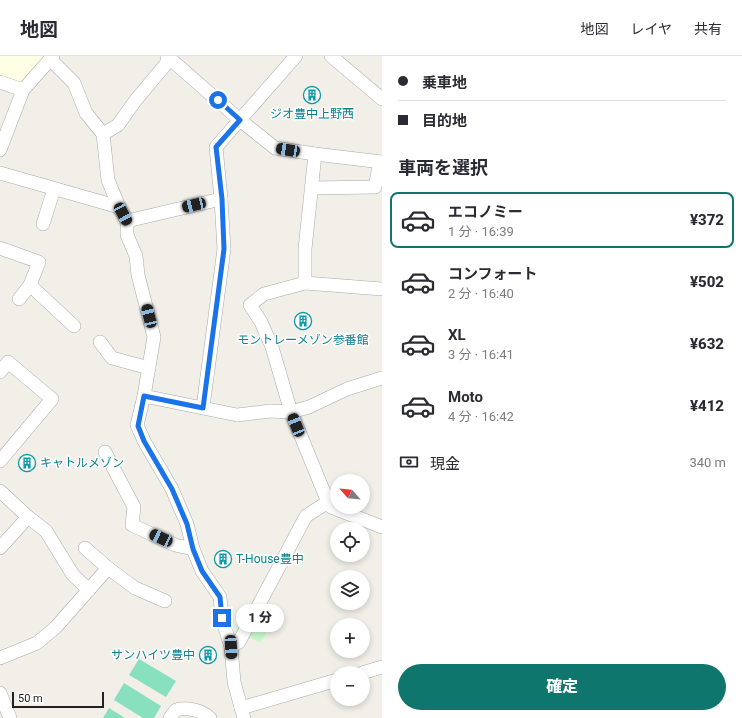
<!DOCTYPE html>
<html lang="ja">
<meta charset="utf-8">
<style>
body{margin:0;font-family:Roboto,"Noto Sans JP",sans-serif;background:#f7f7f7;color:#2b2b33;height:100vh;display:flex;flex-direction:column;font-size:15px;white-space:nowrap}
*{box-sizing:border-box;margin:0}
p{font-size:13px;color:#7c7c81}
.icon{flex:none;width:22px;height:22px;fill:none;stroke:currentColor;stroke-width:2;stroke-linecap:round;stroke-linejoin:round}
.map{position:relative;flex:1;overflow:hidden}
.drawer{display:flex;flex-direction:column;background:#fff;width:360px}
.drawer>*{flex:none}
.hud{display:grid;align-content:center;height:88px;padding:0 16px;background:#fff}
.needle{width:26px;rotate:297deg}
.tools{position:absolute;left:330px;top:418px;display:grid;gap:8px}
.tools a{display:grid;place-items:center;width:40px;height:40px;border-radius:50%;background:#fff;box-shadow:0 2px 6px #0003;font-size:20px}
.scale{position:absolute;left:12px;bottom:10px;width:92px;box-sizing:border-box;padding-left:4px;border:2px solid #222;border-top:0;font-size:11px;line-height:14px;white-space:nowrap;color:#222;-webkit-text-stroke:3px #fff;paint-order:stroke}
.end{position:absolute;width:18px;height:18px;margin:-9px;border:5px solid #1a73e8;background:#fff;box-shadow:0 0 0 2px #fff}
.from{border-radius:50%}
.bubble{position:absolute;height:28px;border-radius:14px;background:#fff;box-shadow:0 2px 6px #0003;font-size:13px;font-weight:800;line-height:28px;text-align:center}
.car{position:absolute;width:12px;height:24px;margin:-12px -6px;border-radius:5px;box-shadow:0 0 3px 1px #0007;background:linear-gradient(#222 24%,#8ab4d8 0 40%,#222 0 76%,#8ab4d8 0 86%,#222 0)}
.hud b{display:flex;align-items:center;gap:14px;height:38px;font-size:15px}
.hud b+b{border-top:1px solid #e1e1e2}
.hud i{width:10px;height:10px;background:#2b2b33}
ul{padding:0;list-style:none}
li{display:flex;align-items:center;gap:12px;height:56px;margin:0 8px 6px;padding:0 8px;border:2px solid transparent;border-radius:8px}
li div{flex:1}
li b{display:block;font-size:15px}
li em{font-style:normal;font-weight:800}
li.selected{border-color:#0f766e}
li>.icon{width:36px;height:36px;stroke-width:1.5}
h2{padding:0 16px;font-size:18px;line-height:48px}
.pay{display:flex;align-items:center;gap:10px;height:44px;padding:0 16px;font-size:15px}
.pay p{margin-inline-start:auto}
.action{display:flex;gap:8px;margin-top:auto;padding:8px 16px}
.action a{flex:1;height:46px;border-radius:24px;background:#0f766e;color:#fff;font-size:16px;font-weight:800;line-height:46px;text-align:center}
header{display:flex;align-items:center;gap:24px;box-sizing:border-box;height:56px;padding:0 20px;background:#fff;border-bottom:1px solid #e1e1e2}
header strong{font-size:19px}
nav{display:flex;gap:22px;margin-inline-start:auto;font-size:14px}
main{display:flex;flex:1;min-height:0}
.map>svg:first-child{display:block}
.education{fill:#ffffe5}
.park{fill:#c8facc}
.pitch{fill:#88e0be}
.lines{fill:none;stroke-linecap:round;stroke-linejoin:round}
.minor-casing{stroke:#a9a9a9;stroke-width:14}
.minor{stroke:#fff;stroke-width:13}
.route{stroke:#1a73e8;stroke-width:5}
.labels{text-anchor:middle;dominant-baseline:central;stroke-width:3;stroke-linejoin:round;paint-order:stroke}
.culture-label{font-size:12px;fill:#0d838f;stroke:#fff}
</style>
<header>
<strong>地図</strong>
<nav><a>地図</a><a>レイヤ</a><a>共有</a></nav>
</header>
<main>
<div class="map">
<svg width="382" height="662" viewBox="0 0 382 662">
<rect width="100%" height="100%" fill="#f2efe9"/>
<path class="education" d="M0,0H47L22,29L0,22Z"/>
<path class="park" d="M261,557L273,563L261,587L249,581Z"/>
<g class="pitch">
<path d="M139,603L176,625L166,641L129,619Z"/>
<path d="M124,627L161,650L154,662H143L114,644Z"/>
<path d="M109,652L125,662H103Z"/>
</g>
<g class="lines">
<g class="minor-casing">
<g id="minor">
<path d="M167,0L240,64L275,92L315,98L382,106"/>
<path d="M331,0L382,43"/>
<path d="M50,3L74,27L86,57L103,78L108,124L119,151"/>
<path d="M0,26L23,34"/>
<path d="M103,78L118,69L135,45L170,3"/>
<path d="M0,94L23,34L53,0"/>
<path d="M0,117L119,151L127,165V179L136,200L138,219L154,281L144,340"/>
<path d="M311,132L375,131L380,106"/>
<path d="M221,143L216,91L296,0"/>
<path d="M127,165L221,143L224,193L203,351"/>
<path d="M43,168L54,133"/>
<path d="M0,192L39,206L30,229L74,270"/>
<path d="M305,227V193L315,98"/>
<path d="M19,243L30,229"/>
<path d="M100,286L112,302L149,312"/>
<path d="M0,316L8,306L52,343L0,405"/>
<path d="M105,396L134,451L132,469L175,489L193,493"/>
<path d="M0,435L28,461L0,492"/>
<path d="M328,446L291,356L272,291L261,266L250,249L264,238L305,227L382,233"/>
<path d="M28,461L46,475L73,519L89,534"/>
<path d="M85,492L108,512L135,532L165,545"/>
<path d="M231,591L239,586L306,460L328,446L331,451L382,471"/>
<path d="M0,602L37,587L56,571L108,512"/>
<path d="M362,617L382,611"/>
<path d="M0,637L10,662"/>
<path d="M241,652L337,624"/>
<path d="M170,662L176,654C187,651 201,654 210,662"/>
<path d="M244,662L234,626L231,591L222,562L220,541L202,515L193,493L187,468L172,433L144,385L137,369L144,340L237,359L270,355L291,356L309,351L347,333L382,322"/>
</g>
</g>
<use href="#minor" class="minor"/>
</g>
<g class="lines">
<path class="route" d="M218,44L240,64L216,91L222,143L224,193L203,352L144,340L138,370L144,385L172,433L187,468L193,493L202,515L220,541L222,562"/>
</g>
<defs>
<g id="building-ring" transform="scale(0.9)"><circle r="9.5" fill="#fff" stroke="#0f9aa8" stroke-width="1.5"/><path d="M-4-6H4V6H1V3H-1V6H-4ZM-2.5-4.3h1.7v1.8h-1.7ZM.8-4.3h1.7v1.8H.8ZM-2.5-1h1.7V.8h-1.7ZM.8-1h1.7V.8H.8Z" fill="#0f9aa8"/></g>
</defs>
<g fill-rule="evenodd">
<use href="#building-ring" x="312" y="39"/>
<use href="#building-ring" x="303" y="265"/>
<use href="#building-ring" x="27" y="407"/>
<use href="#building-ring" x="223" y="503"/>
<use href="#building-ring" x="208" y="599"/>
</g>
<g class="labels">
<g class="culture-label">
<text x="312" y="58">ジオ豊中上野西</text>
<text x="303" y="284">モントレーメゾン参番館</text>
<text x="40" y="407" text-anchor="start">キャトルメゾン</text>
<text x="236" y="503" text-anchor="start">T-House豊中</text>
<text x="195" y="599" text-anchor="end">サンハイツ豊中</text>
</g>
</g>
</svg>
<div class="tools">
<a><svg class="needle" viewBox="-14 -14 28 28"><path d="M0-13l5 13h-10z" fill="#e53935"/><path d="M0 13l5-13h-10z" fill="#7c7c81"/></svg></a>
<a><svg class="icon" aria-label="locate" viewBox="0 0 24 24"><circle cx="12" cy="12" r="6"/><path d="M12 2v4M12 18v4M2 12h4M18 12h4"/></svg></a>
<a><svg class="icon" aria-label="layers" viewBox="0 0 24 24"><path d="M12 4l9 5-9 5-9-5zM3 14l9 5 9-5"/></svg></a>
<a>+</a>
<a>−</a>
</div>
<div class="scale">50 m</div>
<i class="end from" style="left:218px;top:44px"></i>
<i class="end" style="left:222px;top:562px"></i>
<div class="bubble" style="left:236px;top:548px;width:48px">1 分</div>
<i class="car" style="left:288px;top:94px;rotate:279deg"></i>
<i class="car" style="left:194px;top:149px;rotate:257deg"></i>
<i class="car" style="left:123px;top:158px;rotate:152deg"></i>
<i class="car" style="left:149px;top:260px;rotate:346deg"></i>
<i class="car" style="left:296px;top:369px;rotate:338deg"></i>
<i class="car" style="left:161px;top:482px;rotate:295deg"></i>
<i class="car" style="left:231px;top:591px;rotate:177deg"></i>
</div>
<section class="drawer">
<div class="hud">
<b><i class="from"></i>乗車地</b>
<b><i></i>目的地</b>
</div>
<h2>車両を選択</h2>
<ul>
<li class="selected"><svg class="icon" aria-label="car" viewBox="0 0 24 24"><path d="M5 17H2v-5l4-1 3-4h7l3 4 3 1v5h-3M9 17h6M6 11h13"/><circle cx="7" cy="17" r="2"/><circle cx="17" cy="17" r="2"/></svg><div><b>エコノミー</b><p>1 分 · 16:39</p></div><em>¥372</em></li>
<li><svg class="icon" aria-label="car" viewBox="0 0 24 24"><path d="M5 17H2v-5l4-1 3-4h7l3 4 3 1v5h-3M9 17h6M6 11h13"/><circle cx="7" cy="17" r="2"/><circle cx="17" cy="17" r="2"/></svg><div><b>コンフォート</b><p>2 分 · 16:40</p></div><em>¥502</em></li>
<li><svg class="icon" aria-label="car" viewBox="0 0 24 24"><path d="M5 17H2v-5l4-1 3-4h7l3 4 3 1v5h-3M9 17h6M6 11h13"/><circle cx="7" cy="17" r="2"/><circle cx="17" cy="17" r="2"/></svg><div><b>XL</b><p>3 分 · 16:41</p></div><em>¥632</em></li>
<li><svg class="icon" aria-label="car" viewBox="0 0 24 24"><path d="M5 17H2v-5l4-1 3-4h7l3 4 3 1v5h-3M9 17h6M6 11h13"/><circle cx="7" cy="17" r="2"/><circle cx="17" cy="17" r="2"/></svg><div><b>Moto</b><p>4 分 · 16:42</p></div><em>¥412</em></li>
</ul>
<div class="pay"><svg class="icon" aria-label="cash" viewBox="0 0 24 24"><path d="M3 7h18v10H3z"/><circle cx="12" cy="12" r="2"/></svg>現金<p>340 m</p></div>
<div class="action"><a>確定</a></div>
</section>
</main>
